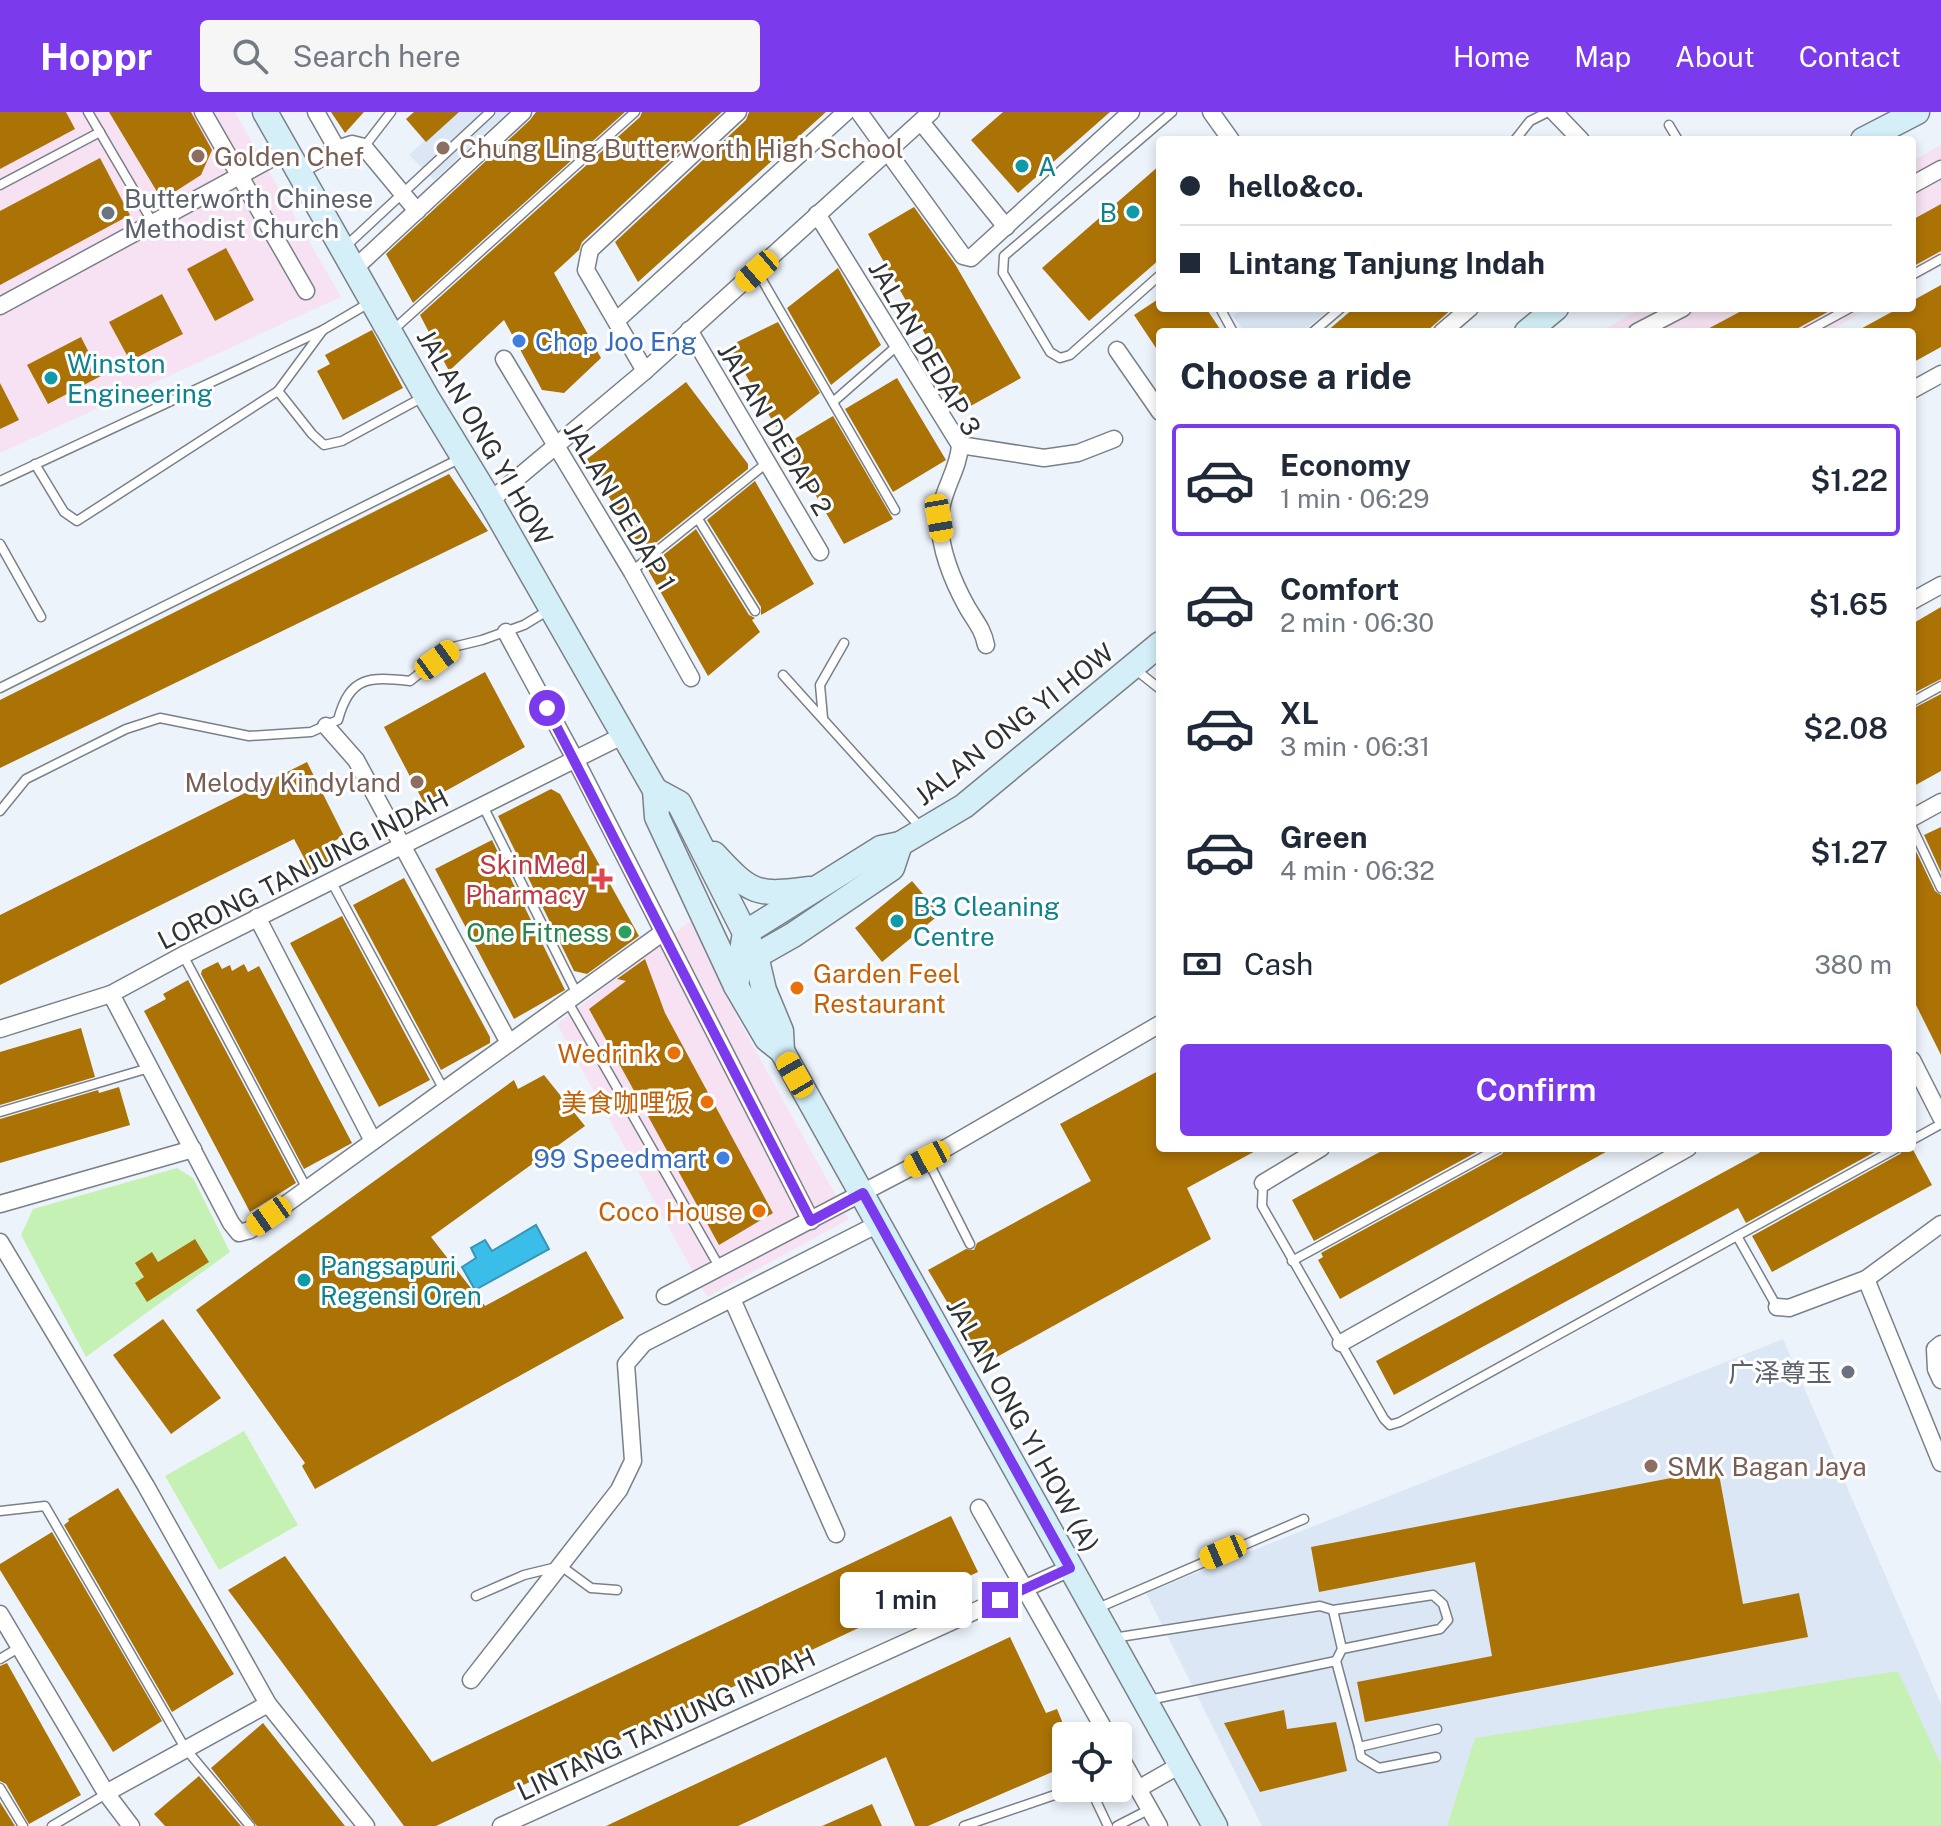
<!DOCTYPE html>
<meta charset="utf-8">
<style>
body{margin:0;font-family:"Public Sans","Noto Sans SC",sans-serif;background:#f6f6f7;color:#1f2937;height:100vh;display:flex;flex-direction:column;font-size:30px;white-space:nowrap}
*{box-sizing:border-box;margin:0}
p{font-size:26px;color:#747a83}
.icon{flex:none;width:44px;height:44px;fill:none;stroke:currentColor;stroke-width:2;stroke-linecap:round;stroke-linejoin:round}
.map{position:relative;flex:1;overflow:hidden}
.drawer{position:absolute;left:1156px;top:216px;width:760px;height:824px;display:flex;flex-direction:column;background:#fff;border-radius:8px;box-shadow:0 4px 12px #0003}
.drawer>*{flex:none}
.top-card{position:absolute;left:1156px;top:24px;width:760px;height:176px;border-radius:8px;box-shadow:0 4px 12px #0003;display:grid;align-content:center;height:176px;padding:0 24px;background:#fff}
.fabs{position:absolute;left:1052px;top:1610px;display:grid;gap:16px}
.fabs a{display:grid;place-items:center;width:80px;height:80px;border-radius:8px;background:#fff;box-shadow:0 4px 12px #0003;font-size:40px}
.end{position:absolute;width:36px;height:36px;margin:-18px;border:10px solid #7c3aed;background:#fff;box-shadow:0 0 0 4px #fff}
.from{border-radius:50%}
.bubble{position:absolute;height:56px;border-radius:8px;background:#fff;box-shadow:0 4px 12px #0003;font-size:26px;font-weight:600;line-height:56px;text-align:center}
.car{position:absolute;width:24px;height:48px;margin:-24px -12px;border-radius:10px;box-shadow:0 0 6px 2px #0007;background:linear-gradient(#f5c518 24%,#345 0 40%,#f5c518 0 76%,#345 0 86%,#f5c518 0)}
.top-card b{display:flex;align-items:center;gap:28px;height:76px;font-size:30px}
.top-card b+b{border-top:2px solid #e0e1e3}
.top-card i{width:20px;height:20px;background:#1f2937}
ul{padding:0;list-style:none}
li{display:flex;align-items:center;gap:24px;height:112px;margin:0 16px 12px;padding:0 8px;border:4px solid transparent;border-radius:8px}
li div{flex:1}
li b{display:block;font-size:30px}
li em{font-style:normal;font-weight:600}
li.on{border-color:#7c3aed}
li>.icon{width:72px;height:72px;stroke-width:1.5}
h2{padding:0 24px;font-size:36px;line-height:96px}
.pay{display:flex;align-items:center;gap:20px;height:88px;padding:0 24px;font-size:30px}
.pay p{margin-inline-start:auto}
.button{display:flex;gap:16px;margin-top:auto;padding:16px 24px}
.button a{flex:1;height:92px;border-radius:8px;background:#7c3aed;color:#fff;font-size:32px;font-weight:600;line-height:92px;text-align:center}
header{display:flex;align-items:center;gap:48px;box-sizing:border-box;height:112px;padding:0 40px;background:#7c3aed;color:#fff}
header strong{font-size:38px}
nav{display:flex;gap:44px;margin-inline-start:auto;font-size:28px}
.search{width:560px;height:72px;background:#f6f6f7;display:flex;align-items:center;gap:20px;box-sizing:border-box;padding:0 28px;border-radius:8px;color:#747a83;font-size:30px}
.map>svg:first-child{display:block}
.commercial{fill:#f6e2f2}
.built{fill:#dce7f5}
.green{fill:#c5f2b4}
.water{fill:#3abde8;stroke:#3794b3;stroke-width:2}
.building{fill:#ab7206}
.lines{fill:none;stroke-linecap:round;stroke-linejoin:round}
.lane-casing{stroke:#7a8087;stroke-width:11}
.street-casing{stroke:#7a8087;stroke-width:19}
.secondary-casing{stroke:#7a8087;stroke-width:27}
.lane{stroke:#fff;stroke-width:8}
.street{stroke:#fff;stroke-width:16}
.secondary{stroke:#d4eff8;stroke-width:24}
.route{stroke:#7c3aed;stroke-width:10}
.education-dot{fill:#8d6e63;stroke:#fff;stroke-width:3}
.culture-dot{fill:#0f9aa8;stroke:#fff;stroke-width:3}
.worship-dot{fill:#6b7280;stroke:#fff;stroke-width:3}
.shop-dot{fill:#3f7fe0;stroke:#fff;stroke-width:3}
.health-dot{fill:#e0444e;stroke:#fff;stroke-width:3}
.leisure-dot{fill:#2e9e5b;stroke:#fff;stroke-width:3}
.food-dot{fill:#e8710a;stroke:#fff;stroke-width:3}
.labels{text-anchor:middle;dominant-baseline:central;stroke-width:6;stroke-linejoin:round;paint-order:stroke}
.education-label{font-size:26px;fill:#785e54;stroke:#fff;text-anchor:start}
.culture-label{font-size:26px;fill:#0d838f;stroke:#fff;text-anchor:start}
.worship-label{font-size:26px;fill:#5b616d;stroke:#fff;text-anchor:start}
.shop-label{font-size:26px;fill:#366cbe;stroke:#fff;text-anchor:start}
.street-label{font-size:26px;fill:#303336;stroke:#fff}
.health-label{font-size:26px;fill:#be3a42;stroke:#fff;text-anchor:end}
.leisure-label{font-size:26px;fill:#27864d;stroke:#fff;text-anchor:end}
.food-label{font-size:26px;fill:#c56008;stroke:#fff;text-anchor:end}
</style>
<header>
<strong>Hoppr</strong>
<div class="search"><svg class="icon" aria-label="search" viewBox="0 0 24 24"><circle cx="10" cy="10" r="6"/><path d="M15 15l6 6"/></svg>Search here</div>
<nav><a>Home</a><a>Map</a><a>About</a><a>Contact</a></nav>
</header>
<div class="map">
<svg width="1941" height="1714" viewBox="0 0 1941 1714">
<rect width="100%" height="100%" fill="#edf3fb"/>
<g class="commercial">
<path d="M0,0H235L341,185L0,341Z"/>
<path d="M1941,33V154L1912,171V49Z"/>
<path d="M1643,196H1869L1828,220H1599Z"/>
<path d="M694,806L738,907L849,1107L707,1185L557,912Z"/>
</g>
<g class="built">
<path d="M414,0H508L434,68L409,43L424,29L406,7Z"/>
<path d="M1242,196H1331L1302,220H1245L1233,204Z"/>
<path d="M1783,1227L1941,1592V1714H1262L1146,1481Z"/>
</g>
<g class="green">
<path d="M177,1056L193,1066L230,1140L86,1245L21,1123L33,1097Z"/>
<path d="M244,1319L298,1413L219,1458L165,1364Z"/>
<path d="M1898,1559L1941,1652V1714H1447L1475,1626Z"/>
</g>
<path class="water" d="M536,1113L549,1137L475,1178L462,1155L476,1146L471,1136L485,1128L492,1139Z"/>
<g class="building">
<path d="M0,0H66L75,17L0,57Z"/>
<path d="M109,0H191L212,38L201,63L162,88Z"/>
<path d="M331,0H364L345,21Z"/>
<path d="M414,0H459L426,30L406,7Z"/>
<path d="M536,0H625L413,191L386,142L530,8Z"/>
<path d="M642,0H722L582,130L579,138L554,161L601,246L564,281L542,278L504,208L449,259L420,203L640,5Z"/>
<path d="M749,0H826L638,170L615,130L746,8Z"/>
<path d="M1003,0H1110L1018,81L971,28Z"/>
<path d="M100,46L130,103L0,173V99Z"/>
<path d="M1160,53V147L1089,209L1042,156Z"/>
<path d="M1941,92V139L1912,155V108Z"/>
<path d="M914,95L955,152L1021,266L967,296L868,122Z"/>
<path d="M226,136L254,188L215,209L187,157Z"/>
<path d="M838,156L881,233L831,273L787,196Z"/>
<path d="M1941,173V235L1912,251V220H1855L1899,196H1912V189Z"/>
<path d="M162,182L183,222L130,249L109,210Z"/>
<path d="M1160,186V196H1206L1222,220H1160V242L1134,203Z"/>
<path d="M1354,196H1453L1426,220H1326Z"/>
<path d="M1747,196H1835L1791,220H1702Z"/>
<path d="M778,210L820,281L776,315L729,234Z"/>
<path d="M372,218L403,276L343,308L317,259L330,252L325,243Z"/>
<path d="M81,225L101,264L48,292L27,253Z"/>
<path d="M897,266L946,348L893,380L845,297Z"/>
<path d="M686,270L748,352V357L642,442L587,347Z"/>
<path d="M0,271L19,308L0,317Z"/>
<path d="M833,304L893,407L844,432L786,332Z"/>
<path d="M449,362L488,419L0,656V588Z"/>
<path d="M755,369L814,472L761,503V495L707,408Z"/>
<path d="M696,417L749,503L755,506L752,508L760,520L708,564L647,456Z"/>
<path d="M1941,495V567L1912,582V512Z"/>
<path d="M485,560L525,635L424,691L384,615Z"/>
<path d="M1941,582V659L1912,675V597Z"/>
<path d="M307,650L344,724L326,733L335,750L312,761L294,727L0,873V803Z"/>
<path d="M551,677L560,682L639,824L587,862L574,859L498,704Z"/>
<path d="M1941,715V760L1924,723Z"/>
<path d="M492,728L565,878L514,907L435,757Z"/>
<path d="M1912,731L1935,779L1941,783V943L1912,885Z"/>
<path d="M404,766L490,925V931L441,958L353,793Z"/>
<path d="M912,769L940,802L882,850L855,816Z"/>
<path d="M342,804L430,968L379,995L290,831Z"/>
<path d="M645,847L665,901L773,1101L719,1133L589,897L626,869L617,867Z"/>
<path d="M218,850L222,857L230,853L232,859L244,852L248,860L259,854L352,1031L304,1057L201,862L202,858Z"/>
<path d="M188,868L296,1071L250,1100L144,899L166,887L163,882Z"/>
<path d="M81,916L95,965L0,993V940Z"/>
<path d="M1160,958V1036H1261L1187,1076L1211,1127L984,1252L928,1158L966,1137L974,1138L977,1131L1091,1069L1060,1012Z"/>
<path d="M544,963L585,1014L431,1125L485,1194L586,1139L624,1206L315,1377L302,1354L305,1351L196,1198L514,968L518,977Z"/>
<path d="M119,975L130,1013L0,1051V1007L98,978L99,981Z"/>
<path d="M1387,1036H1484L1314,1129L1292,1088Z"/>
<path d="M1506,1036H1613L1340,1187L1318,1148L1323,1145L1321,1141L1502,1042Z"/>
<path d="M1768,1036H1882L1746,1111L1738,1096L1394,1283L1376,1249Z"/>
<path d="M1904,1036H1912L1932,1073L1772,1160L1752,1124L1900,1042Z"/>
<path d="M195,1127L209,1150L147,1190L135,1171L144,1165L135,1151L152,1140L158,1150Z"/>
<path d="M163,1207L221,1286L171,1322L113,1243Z"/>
<path d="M1718,1357L1743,1492L1799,1481L1808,1525L1365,1610L1357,1570L1492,1544L1475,1450L1319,1480L1311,1435Z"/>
<path d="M118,1376L234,1562L172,1600L64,1413L69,1409L68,1407Z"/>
<path d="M951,1404L978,1460L436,1714H404L228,1478L285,1444L432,1650Z"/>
<path d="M52,1420L162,1609L113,1640L0,1458V1452Z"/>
<path d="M1010,1525L1046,1601L1057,1597L1066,1619V1654L928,1714H915L886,1645L738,1714H606Z"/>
<path d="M7,1551L81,1683L29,1712L6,1672L0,1669V1554Z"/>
<path d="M1284,1598L1287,1617L1336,1610L1347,1659L1260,1680L1224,1611Z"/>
<path d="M263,1611L345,1714H257L211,1656Z"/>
<path d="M199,1664L241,1714H165L154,1702Z"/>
<path d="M0,1690L15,1714H0Z"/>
<path d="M872,1692L882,1714H822Z"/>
</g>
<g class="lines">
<g class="lane-casing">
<g id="lane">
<path d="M88,0L153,111"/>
<path d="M1669,13L1678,28"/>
<path d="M1515,28L1530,9L1548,0"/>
<path d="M364,35L391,0"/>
<path d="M0,73L100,20"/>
<path d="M346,134L490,0"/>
<path d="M757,159L895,398"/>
<path d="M1160,163L1070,243L1060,246L1050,240L1003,161L1004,144L1172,0"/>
<path d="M1912,163L1941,147"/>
<path d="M1220,196L1233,220"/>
<path d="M392,219L635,0"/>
<path d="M1313,220L1341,196"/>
<path d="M1806,220L1850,196"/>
<path d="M278,279L312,322L324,333L342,329L425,284"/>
<path d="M833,290L898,233"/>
<path d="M35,352L64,400L77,409L278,279L323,218"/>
<path d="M0,369L323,218L369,191"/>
<path d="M698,407L755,499"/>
<path d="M0,432L41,505"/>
<path d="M632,459L768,350"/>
<path d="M1136,558L1160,577"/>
<path d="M783,563L922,717"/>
<path d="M0,576L461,346"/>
<path d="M1912,590L1941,574"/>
<path d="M823,606L820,573L844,531"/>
<path d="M483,694L577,882"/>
<path d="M0,699L26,667L126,617L160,606L249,624L311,620L338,608C350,563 370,565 410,569L453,535L482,528L524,513L547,499"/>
<path d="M1912,715L1941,776"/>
<path d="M331,769L444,978"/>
<path d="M183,843L307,1077"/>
<path d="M568,890L720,1156"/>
<path d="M0,1000L149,956"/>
<path d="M1912,1028L1941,1012"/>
<path d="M927,1047L970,1132"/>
<path d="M1263,1071L1262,1094L1384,1307L1390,1313L1400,1310L1737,1124L1777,1195"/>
<path d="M1737,1124L1897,1036"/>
<path d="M1292,1149L1499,1036"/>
<path d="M0,1399L45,1394L185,1636L250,1714"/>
<path d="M476,1484L524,1463L561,1454L591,1476L617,1478"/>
<path d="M1098,1496L1304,1407"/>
<path d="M1113,1526L1320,1494L1333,1498"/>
<path d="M0,1547L20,1535"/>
<path d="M1336,1549L1359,1635L1437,1617"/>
<path d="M1149,1588L1336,1549L1342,1537L1333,1498L1433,1483L1443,1492L1448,1508L1440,1517L1342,1537"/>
<path d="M1359,1635L1361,1645L1379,1656L1436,1645"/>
<path d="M0,1676L23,1714"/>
<path d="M1090,1676L1108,1714"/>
<path d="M52,1714L106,1682"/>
<path d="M964,1714L1075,1676"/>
<path d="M1117,1714L1150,1697"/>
</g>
</g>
<g class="street-casing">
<g id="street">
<path d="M203,0L306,179"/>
<path d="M316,0L337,37L352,32L364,35L417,99"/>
<path d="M859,0L963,144L971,146L1131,0"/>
<path d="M1211,0L1231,28"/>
<path d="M1554,0L1581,28"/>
<path d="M921,10L1006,115"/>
<path d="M298,59L337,37"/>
<path d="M1912,73L1941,57"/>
<path d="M817,102L960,333C959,358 941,379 940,405C938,434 953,470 967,495C975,509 983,517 986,533"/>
<path d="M354,157L523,0"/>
<path d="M0,194L287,38"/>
<path d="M617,208L846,0"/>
<path d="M689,218L820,440"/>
<path d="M1442,220L1470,196"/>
<path d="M1637,220L1683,196"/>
<path d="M1117,238L1160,300"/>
<path d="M504,247L632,460L691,566"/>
<path d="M645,259L586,158L590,138L738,0"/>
<path d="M1912,278L1941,262"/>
<path d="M960,333L1044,346L1078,341L1114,327"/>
<path d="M490,389L645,259L931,0"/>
<path d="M1912,489L1941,473"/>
<path d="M506,520L575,647L811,1109"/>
<path d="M326,614L356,648L509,931"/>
<path d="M1912,706L1941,690"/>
<path d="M257,805L373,1029"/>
<path d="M111,882L231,1111L239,1121L250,1118L662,821"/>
<path d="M0,917L111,882L183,843L622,624"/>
<path d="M1912,948L1941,1005"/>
<path d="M1263,1071L1321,1036"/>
<path d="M0,1092L193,1037"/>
<path d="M0,1130L146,1374L268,1592L366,1714"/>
<path d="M1866,1167L1941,1351"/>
<path d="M665,1184L927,1047L1160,912"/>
<path d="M732,1187L836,1422"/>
<path d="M1777,1195L1789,1196L1866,1167L1941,1112"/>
<path d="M1341,1231L1688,1036"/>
<path d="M1941,1232L1935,1237L1936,1257L1941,1268"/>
<path d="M979,1396L1108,1624"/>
<path d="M0,1502L106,1681L131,1714"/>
<path d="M471,1568L619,1378L633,1349L626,1252L644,1231L880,1111"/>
<path d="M1118,1641L1159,1714"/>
<path d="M1138,1677L1180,1653"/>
<path d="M106,1681L268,1592"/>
<path d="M501,1714L1070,1456"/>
</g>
</g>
<g class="secondary-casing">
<g id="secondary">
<path d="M265,0L426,284L490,389L655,678L657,705L736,874L767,927L782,939L1215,1714"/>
<path d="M1863,28L1917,0"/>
<path d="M1527,220L1556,196"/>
<path d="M655,678L679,691L745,821L756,844L764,878L781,919L782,939"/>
<path d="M714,742C751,782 756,784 810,777"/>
<path d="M756,844L793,823L892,756L900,732"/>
<path d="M736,874L745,821L881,736L900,732L964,694L1160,532"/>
</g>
</g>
<use href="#lane" class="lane"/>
<use href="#street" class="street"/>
<use href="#secondary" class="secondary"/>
</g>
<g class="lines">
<path class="route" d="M547,596L811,1109L863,1081L1070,1456L1000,1488"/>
</g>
<g class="education-dot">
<circle cx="443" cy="36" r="8"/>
<circle cx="198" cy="44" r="8"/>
<circle cx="417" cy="670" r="8"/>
<circle cx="1651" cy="1354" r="8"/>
</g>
<g class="culture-dot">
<circle cx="1022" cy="54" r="8"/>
<circle cx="1133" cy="100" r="8"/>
<circle cx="51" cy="266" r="8"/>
<circle cx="897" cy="809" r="8"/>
<circle cx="304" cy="1168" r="8"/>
</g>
<g class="worship-dot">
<circle cx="108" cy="101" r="8"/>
<circle cx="1848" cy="1260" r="8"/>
</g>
<g class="shop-dot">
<circle cx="519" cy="229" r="8"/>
<circle cx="723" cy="1046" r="8"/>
</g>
<path class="health-dot" d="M598 755h8v8h8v8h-8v8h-8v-8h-8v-8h8z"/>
<circle class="leisure-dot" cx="625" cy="820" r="8"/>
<g class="food-dot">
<circle cx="797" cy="876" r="8"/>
<circle cx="674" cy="941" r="8"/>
<circle cx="707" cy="990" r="8"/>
<circle cx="759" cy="1099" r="8"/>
</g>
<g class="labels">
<g class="education-label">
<text x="459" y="36">Chung Ling Butterworth High School</text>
<text x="214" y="44">Golden Chef</text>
<text x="401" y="670" text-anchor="end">Melody Kindyland</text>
<text x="1667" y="1354">SMK Bagan Jaya</text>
</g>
<g class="culture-label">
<text x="1038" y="54">A</text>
<text x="1117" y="100" text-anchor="end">B</text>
<text x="67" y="251">Winston<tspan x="67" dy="30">Engineering</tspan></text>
<text x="913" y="794">B3 Cleaning<tspan x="913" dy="30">Centre</tspan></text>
<text x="320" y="1153">Pangsapuri<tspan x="320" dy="30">Regensi Oren</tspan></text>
</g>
<g class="worship-label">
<text x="124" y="86">Butterworth Chinese<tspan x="124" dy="30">Methodist Church</tspan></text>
<text x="1832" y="1260" text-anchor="end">广泽尊玉</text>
</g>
<g class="shop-label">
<text x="535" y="229">Chop Joo Eng</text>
<text x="707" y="1046" text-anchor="end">99 Speedmart</text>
</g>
<g class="street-label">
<text transform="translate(925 236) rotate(60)">JALAN DEDAP 3</text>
<text transform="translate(775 317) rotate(59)">JALAN DEDAP 2</text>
<text transform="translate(485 325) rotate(60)">JALAN ONG YI HOW</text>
<text transform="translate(620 394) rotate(59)">JALAN DEDAP 1</text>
<text transform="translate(1014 612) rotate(-38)">JALAN ONG YI HOW</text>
<text transform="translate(303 757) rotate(-27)">LORONG TANJUNG INDAH</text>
<text transform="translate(1023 1313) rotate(61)">JALAN ONG YI HOW (A)</text>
<text transform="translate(666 1612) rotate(-25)">LINTANG TANJUNG INDAH</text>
</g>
<g class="health-label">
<text x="586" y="752">SkinMed<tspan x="586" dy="30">Pharmacy</tspan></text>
</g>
<g class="leisure-label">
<text x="609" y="820">One Fitness</text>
</g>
<g class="food-label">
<text x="813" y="861" text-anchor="start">Garden Feel<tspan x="813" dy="30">Restaurant</tspan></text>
<text x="658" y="941">Wedrink</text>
<text x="691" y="990">美食咖哩饭</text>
<text x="743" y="1099">Coco House</text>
</g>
</g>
</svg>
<div class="fabs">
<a><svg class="icon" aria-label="locate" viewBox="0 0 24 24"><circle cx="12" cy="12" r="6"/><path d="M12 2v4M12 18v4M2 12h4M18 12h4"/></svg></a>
</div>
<i class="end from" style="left:547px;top:596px"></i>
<i class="end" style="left:1000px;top:1488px"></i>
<div class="bubble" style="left:840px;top:1460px;width:132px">1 min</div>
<i class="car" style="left:757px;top:159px;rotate:229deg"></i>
<i class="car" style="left:939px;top:406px;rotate:170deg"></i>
<i class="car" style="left:437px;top:548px;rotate:54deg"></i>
<i class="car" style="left:795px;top:963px;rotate:330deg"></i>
<i class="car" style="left:927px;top:1047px;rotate:242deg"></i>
<i class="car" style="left:269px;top:1104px;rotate:235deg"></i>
<i class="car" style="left:1223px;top:1440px;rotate:247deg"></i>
<div class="top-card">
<b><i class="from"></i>hello&amp;co.</b>
<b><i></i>Lintang Tanjung Indah</b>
</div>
<section class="drawer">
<h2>Choose a ride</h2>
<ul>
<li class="on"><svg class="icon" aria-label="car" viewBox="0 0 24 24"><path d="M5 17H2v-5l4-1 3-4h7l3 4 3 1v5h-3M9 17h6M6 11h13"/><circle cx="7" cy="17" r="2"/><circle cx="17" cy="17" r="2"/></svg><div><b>Economy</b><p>1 min · 06:29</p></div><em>$1.22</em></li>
<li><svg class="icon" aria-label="car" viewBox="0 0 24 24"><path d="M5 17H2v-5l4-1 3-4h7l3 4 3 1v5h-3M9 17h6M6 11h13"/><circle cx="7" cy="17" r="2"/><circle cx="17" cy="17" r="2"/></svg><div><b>Comfort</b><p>2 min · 06:30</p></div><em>$1.65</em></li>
<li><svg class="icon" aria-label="car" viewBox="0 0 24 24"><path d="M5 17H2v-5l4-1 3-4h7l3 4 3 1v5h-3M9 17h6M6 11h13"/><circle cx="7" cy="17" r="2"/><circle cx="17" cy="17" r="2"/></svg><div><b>XL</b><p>3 min · 06:31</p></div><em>$2.08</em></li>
<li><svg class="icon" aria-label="car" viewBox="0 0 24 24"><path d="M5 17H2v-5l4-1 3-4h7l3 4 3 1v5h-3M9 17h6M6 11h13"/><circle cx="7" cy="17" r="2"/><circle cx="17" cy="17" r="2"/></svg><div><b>Green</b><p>4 min · 06:32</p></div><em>$1.27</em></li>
</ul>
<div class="pay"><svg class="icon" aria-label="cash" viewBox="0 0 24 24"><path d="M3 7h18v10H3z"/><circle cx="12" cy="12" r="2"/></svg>Cash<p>380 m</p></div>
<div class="button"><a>Confirm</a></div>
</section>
</div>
